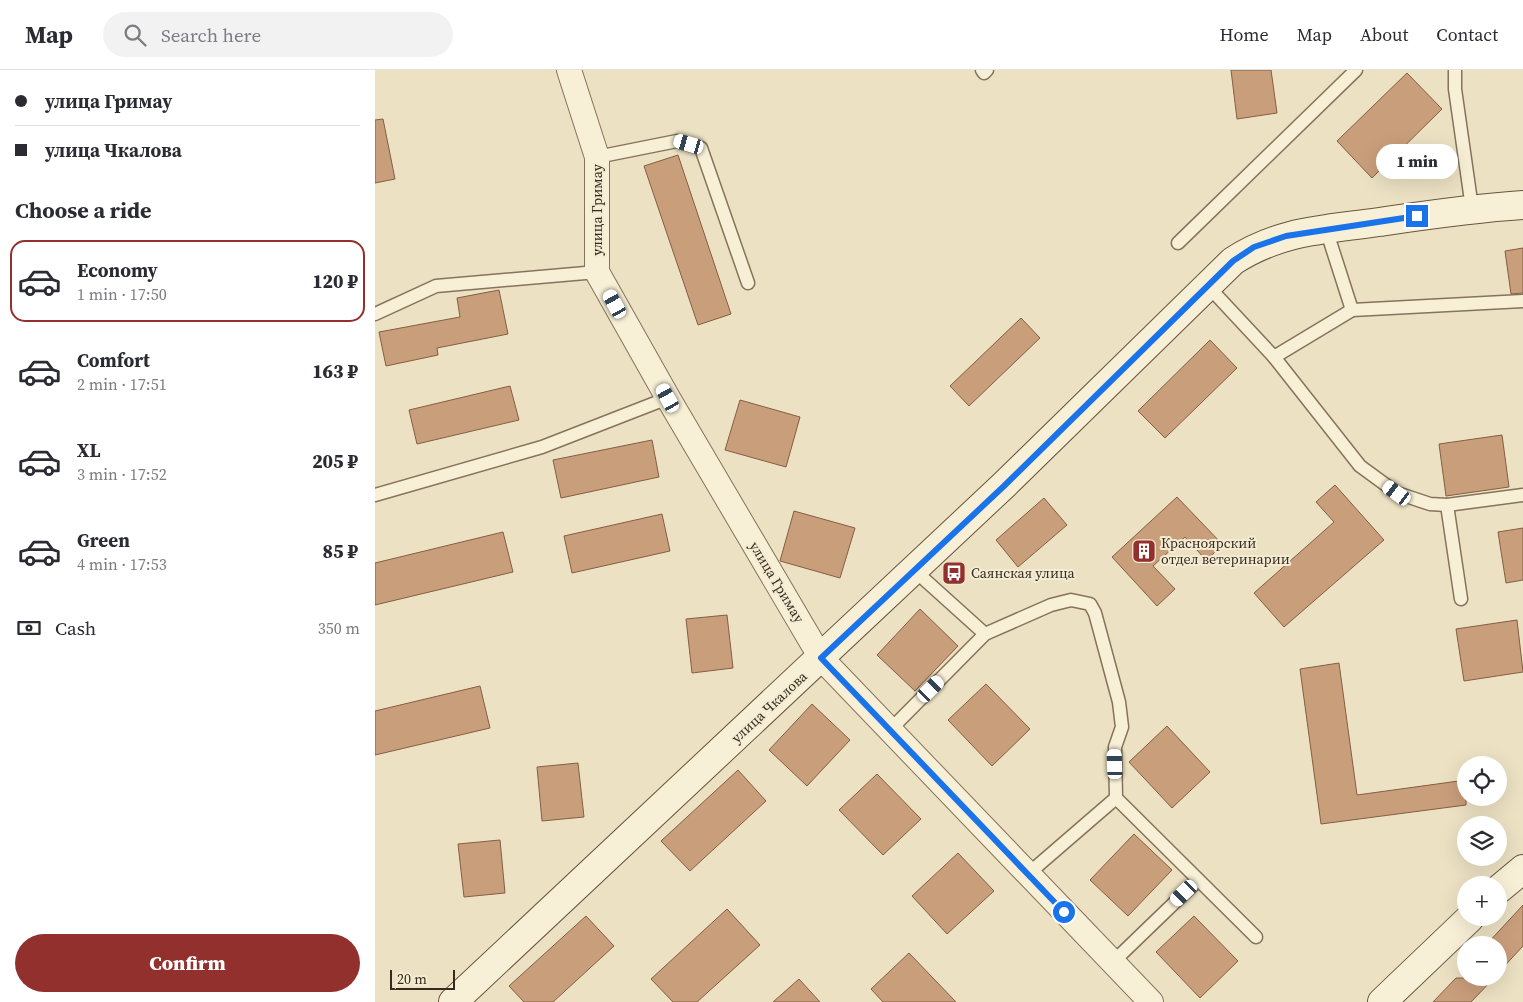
<!DOCTYPE html>
<meta charset="utf-8">
<style>
body{margin:0;font-family:"Source Serif 4",serif;background:#f2f2f3;color:#2b2b33;height:100vh;display:flex;flex-direction:column;font-size:19px;white-space:nowrap}
*{box-sizing:border-box;margin:0}
p{font-size:16px;color:#7c7c81}
.icon{flex:none;width:28px;height:28px;fill:none;stroke:currentColor;stroke-width:2;stroke-linecap:round;stroke-linejoin:round}
.map{position:relative;flex:1;overflow:hidden}
.drawer{display:flex;flex-direction:column;background:#fff;width:375px}
.drawer>*{flex:none}
.top-card{display:grid;align-content:center;height:110px;padding:0 15px;background:#fff}
.tools{position:absolute;left:1082px;top:686px;display:grid;gap:10px}
.tools a{display:grid;place-items:center;width:50px;height:50px;border-radius:50%;background:#fff;box-shadow:0 5px 20px #0002;font-size:25px}
.scale{position:absolute;left:15px;bottom:12px;width:65px;box-sizing:border-box;padding-left:5px;border:2px solid #362b1e;border-top:0;font-size:14px;line-height:18px;white-space:nowrap;color:#362b1e;-webkit-text-stroke:4px #f4ebd3;paint-order:stroke}
.end{position:absolute;width:22px;height:22px;margin:-11px;border:6px solid #1a73e8;background:#fff;box-shadow:0 0 0 2px #fff}
.from{border-radius:50%}
.bubble{position:absolute;height:35px;border-radius:18px;background:#fff;box-shadow:0 5px 20px #0002;font-size:16px;font-weight:800;line-height:35px;text-align:center}
.car{position:absolute;width:15px;height:30px;margin:-15px -8px;border-radius:6px;box-shadow:0 0 4px 1px #0007;background:linear-gradient(#fff 24%,#345 0 40%,#fff 0 76%,#345 0 86%,#fff 0)}
.top-card b{display:flex;align-items:center;gap:18px;height:48px;font-size:19px}
.top-card b+b{border-top:1px solid #e1e1e2}
.top-card i{width:12px;height:12px;background:#2b2b33}
ul{padding:0;list-style:none}
li{display:flex;align-items:center;gap:15px;height:82px;margin:0 10px 8px;padding:0 5px;border:2px solid transparent;border-radius:15px}
li div{flex:1}
li b{display:block;font-size:19px}
li em{font-style:normal;font-weight:800}
li.on{border-color:#92302d}
li>.icon{width:45px;height:45px;stroke-width:1.5}
h2{padding:0 15px;font-size:22px;line-height:60px}
.pay{display:flex;align-items:center;gap:12px;height:55px;padding:0 15px;font-size:19px}
.pay p{margin-inline-start:auto}
.button{display:flex;gap:10px;margin-top:auto;padding:10px 15px}
.button a{flex:1;height:58px;border-radius:30px;background:#92302d;color:#fff;font-size:20px;font-weight:800;line-height:58px;text-align:center}
header{display:flex;align-items:center;gap:30px;box-sizing:border-box;height:70px;padding:0 25px;background:#fff;border-bottom:1px solid #e1e1e2}
header strong{font-size:24px}
nav{display:flex;gap:28px;margin-inline-start:auto;font-size:18px}
.search{width:350px;height:45px;background:#f2f2f3;display:flex;align-items:center;gap:12px;box-sizing:border-box;padding:0 18px;border-radius:28px;color:#7c7c81;font-size:19px}
main{display:flex;flex:1;min-height:0}
.map>svg:first-child{display:block}
.building{fill:#c99e7b;stroke:#845e42}
.lines{fill:none;stroke-linecap:round;stroke-linejoin:round}
.lane-casing{stroke:#86735b;stroke-width:15}
.street-casing{stroke:#86735b;stroke-width:26}
.secondary-casing{stroke:#68543e;stroke-width:30}
.lane{stroke:#f7efd6;stroke-width:12}
.street{stroke:#f7efd6;stroke-width:24}
.secondary{stroke:#f7efd6;stroke-width:28}
.route{stroke:#1a73e8;stroke-width:6}
.labels{text-anchor:middle;dominant-baseline:central;stroke-width:4;stroke-linejoin:round;paint-order:stroke}
.street-label{font-size:14px;fill:#362b1e;stroke:#f4ebd3}
.poi-label{font-size:14px;fill:#362b1e;stroke:#f4ebd3;text-anchor:start}
</style>
<header>
<strong>Map</strong>
<div class="search"><svg class="icon" aria-label="search" viewBox="0 0 24 24"><circle cx="10" cy="10" r="6"/><path d="M15 15l6 6"/></svg>Search here</div>
<nav><a>Home</a><a>Map</a><a>About</a><a>Contact</a></nav>
</header>
<main>
<section class="drawer">
<div class="top-card">
<b><i class="from"></i>улица Гримау</b>
<b><i></i>улица Чкалова</b>
</div>
<h2>Choose a ride</h2>
<ul>
<li class="on"><svg class="icon" aria-label="car" viewBox="0 0 24 24"><path d="M5 17H2v-5l4-1 3-4h7l3 4 3 1v5h-3M9 17h6M6 11h13"/><circle cx="7" cy="17" r="2"/><circle cx="17" cy="17" r="2"/></svg><div><b>Economy</b><p>1 min · 17:50</p></div><em>120 ₽</em></li>
<li><svg class="icon" aria-label="car" viewBox="0 0 24 24"><path d="M5 17H2v-5l4-1 3-4h7l3 4 3 1v5h-3M9 17h6M6 11h13"/><circle cx="7" cy="17" r="2"/><circle cx="17" cy="17" r="2"/></svg><div><b>Comfort</b><p>2 min · 17:51</p></div><em>163 ₽</em></li>
<li><svg class="icon" aria-label="car" viewBox="0 0 24 24"><path d="M5 17H2v-5l4-1 3-4h7l3 4 3 1v5h-3M9 17h6M6 11h13"/><circle cx="7" cy="17" r="2"/><circle cx="17" cy="17" r="2"/></svg><div><b>XL</b><p>3 min · 17:52</p></div><em>205 ₽</em></li>
<li><svg class="icon" aria-label="car" viewBox="0 0 24 24"><path d="M5 17H2v-5l4-1 3-4h7l3 4 3 1v5h-3M9 17h6M6 11h13"/><circle cx="7" cy="17" r="2"/><circle cx="17" cy="17" r="2"/></svg><div><b>Green</b><p>4 min · 17:53</p></div><em>85 ₽</em></li>
</ul>
<div class="pay"><svg class="icon" aria-label="cash" viewBox="0 0 24 24"><path d="M3 7h18v10H3z"/><circle cx="12" cy="12" r="2"/></svg>Cash<p>350 m</p></div>
<div class="button"><a>Confirm</a></div>
</section>
<div class="map">
<svg width="1148" height="932" viewBox="0 0 1148 932">
<rect width="100%" height="100%" fill="#ece1c3"/>
<g class="building">
<path d="M856,0H896L902,43L862,49Z"/>
<path d="M1032,3L1067,39L997,108L962,71Z"/>
<path d="M8,49L20,109L0,113V50Z"/>
<path d="M303,85L356,244L323,255L269,96Z"/>
<path d="M1148,178V223L1136,224L1130,181Z"/>
<path d="M124,220L133,264L62,278L63,285L11,296L4,262L85,247L82,228Z"/>
<path d="M646,248L665,268L594,336L575,316Z"/>
<path d="M835,270L862,298L790,368L763,341Z"/>
<path d="M135,316L144,350L42,374L34,340Z"/>
<path d="M365,330L425,347L411,397L350,380Z"/>
<path d="M1127,365L1134,417L1071,426L1064,374Z"/>
<path d="M277,370L284,407L186,428L178,390Z"/>
<path d="M960,415L1009,470L909,557L879,523L959,452L941,432Z"/>
<path d="M802,427L848,475L831,490L810,467L778,496L800,519L782,536L737,487Z"/>
<path d="M669,428L692,455L643,497L621,470Z"/>
<path d="M419,441L480,458L465,508L405,491Z"/>
<path d="M287,444L295,481L197,503L189,466Z"/>
<path d="M1148,458V510L1131,513L1123,462Z"/>
<path d="M128,462L138,502L0,535V493Z"/>
<path d="M545,539L583,576L540,621L502,585Z"/>
<path d="M352,545L358,598L317,603L311,549Z"/>
<path d="M1142,550L1148,602L1089,611L1081,559Z"/>
<path d="M964,593L982,725L1091,710V735L946,754L925,599Z"/>
<path d="M611,614L655,659L617,696L573,650Z"/>
<path d="M105,616L115,658L0,685V641Z"/>
<path d="M437,634L475,670L432,716L394,680Z"/>
<path d="M792,656L835,702L797,738L754,692Z"/>
<path d="M203,693L209,747L167,751L162,697Z"/>
<path d="M363,700L391,731L315,801L286,771Z"/>
<path d="M502,704L546,749L508,785L464,740Z"/>
<path d="M759,764L797,800L753,846L715,810Z"/>
<path d="M125,770L130,823L89,827L83,774Z"/>
<path d="M583,783L619,821L572,864L537,826Z"/>
<path d="M1148,835V876L1124,902V875H1111Z"/>
<path d="M352,839L385,875L322,932H298L276,909Z"/>
<path d="M211,846L239,876L178,932H149L134,916Z"/>
<path d="M819,846L863,891L825,928L781,882Z"/>
<path d="M534,883L581,932H508L496,919Z"/>
<path d="M1081,908H1119L1096,932H1058Z"/>
<path d="M424,909L445,932H398Z"/>
</g>
<g class="lines">
<g class="lane-casing">
<g id="lane">
<path d="M607,0L609,3L612,0"/>
<path d="M1080,0V19L1097,138"/>
<path d="M222,87L302,71L326,78L373,213"/>
<path d="M803,173L981,0"/>
<path d="M832,215L899,287L985,396L1022,423L1055,434L1072,435L1148,425"/>
<path d="M977,240L1148,231"/>
<path d="M0,244L61,216L222,202"/>
<path d="M899,287L977,240L951,159"/>
<path d="M0,425L167,377L293,328"/>
<path d="M1072,435L1086,529"/>
<path d="M539,500L610,564"/>
<path d="M515,660L610,564L676,535L696,530L715,534L720,543L744,632L747,657L740,677L741,728L653,804"/>
<path d="M741,728L881,867"/>
<path d="M738,892L823,810"/>
</g>
</g>
<g class="street-casing">
<path id="street" d="M194,0L222,87V202L293,328L446,588L776,932"/>
</g>
<g class="secondary-casing">
<g id="secondary">
<path d="M1124,819L1148,799"/>
<path d="M78,932L629,415L858,191C906,160 949,160 1004,152C1052,145 1099,138 1148,135"/>
<path d="M1007,932L1095,848"/>
</g>
</g>
<use href="#lane" class="lane"/>
<use href="#street" class="street"/>
<use href="#secondary" class="secondary"/>
</g>
<g class="lines">
<path class="route" d="M689,842L446,588L629,416L858,191L879,177L911,166L1042,146"/>
</g>
<defs>
<g id="building-square" transform="scale(1.25)"><rect x="-9" y="-9" width="18" height="18" rx="4" fill="#92302d" stroke="#f4ebd3"/><path d="M-4-6H4V6H1V3H-1V6H-4ZM-2.5-4.3h1.7v1.8h-1.7ZM.8-4.3h1.7v1.8H.8ZM-2.5-1h1.7V.8h-1.7ZM.8-1h1.7V.8H.8Z" fill="#fff"/></g>
<g id="bus-square" transform="scale(1.25)"><rect x="-9" y="-9" width="18" height="18" rx="4" fill="#92302d" stroke="#f4ebd3"/><path d="M-5-6H5V4H4V6H2V4H-2V6H-4V4H-5ZM-3.5-4V0h7V-4ZM-3.5 1.2v1.5H-2V1.2ZM2 1.2v1.5H3.5V1.2Z" fill="#fff"/></g>
</defs>
<g fill-rule="evenodd">
<use href="#building-square" x="769" y="481"/>
<use href="#bus-square" x="579" y="503"/>
</g>
<g class="labels">
<g class="street-label">
<text transform="translate(222 140) rotate(-90)">улица Гримау</text>
<text transform="translate(402 512) rotate(59)">улица Гримау</text>
<text transform="translate(394 637) rotate(-43)">улица Чкалова</text>
</g>
<g class="poi-label">
<text x="786" y="473">Красноярский<tspan x="786" dy="16">отдел ветеринарии</tspan></text>
<text x="596" y="503">Саянская улица</text>
</g>
</g>
</svg>
<div class="tools">
<a><svg class="icon" aria-label="locate" viewBox="0 0 24 24"><circle cx="12" cy="12" r="6"/><path d="M12 2v4M12 18v4M2 12h4M18 12h4"/></svg></a>
<a><svg class="icon" aria-label="layers" viewBox="0 0 24 24"><path d="M12 4l9 5-9 5-9-5zM3 14l9 5 9-5"/></svg></a>
<a>+</a>
<a>−</a>
</div>
<div class="scale">20 m</div>
<i class="end from" style="left:689px;top:842px"></i>
<i class="end" style="left:1042px;top:146px"></i>
<div class="bubble" style="left:1001px;top:74px;width:82px">1 min</div>
<i class="car" style="left:314px;top:74px;rotate:286deg"></i>
<i class="car" style="left:240px;top:234px;rotate:331deg"></i>
<i class="car" style="left:293px;top:328px;rotate:331deg"></i>
<i class="car" style="left:1022px;top:423px;rotate:306deg"></i>
<i class="car" style="left:556px;top:619px;rotate:45deg"></i>
<i class="car" style="left:740px;top:694px;rotate:358deg"></i>
<i class="car" style="left:809px;top:823px;rotate:226deg"></i>
</div>
</main>
